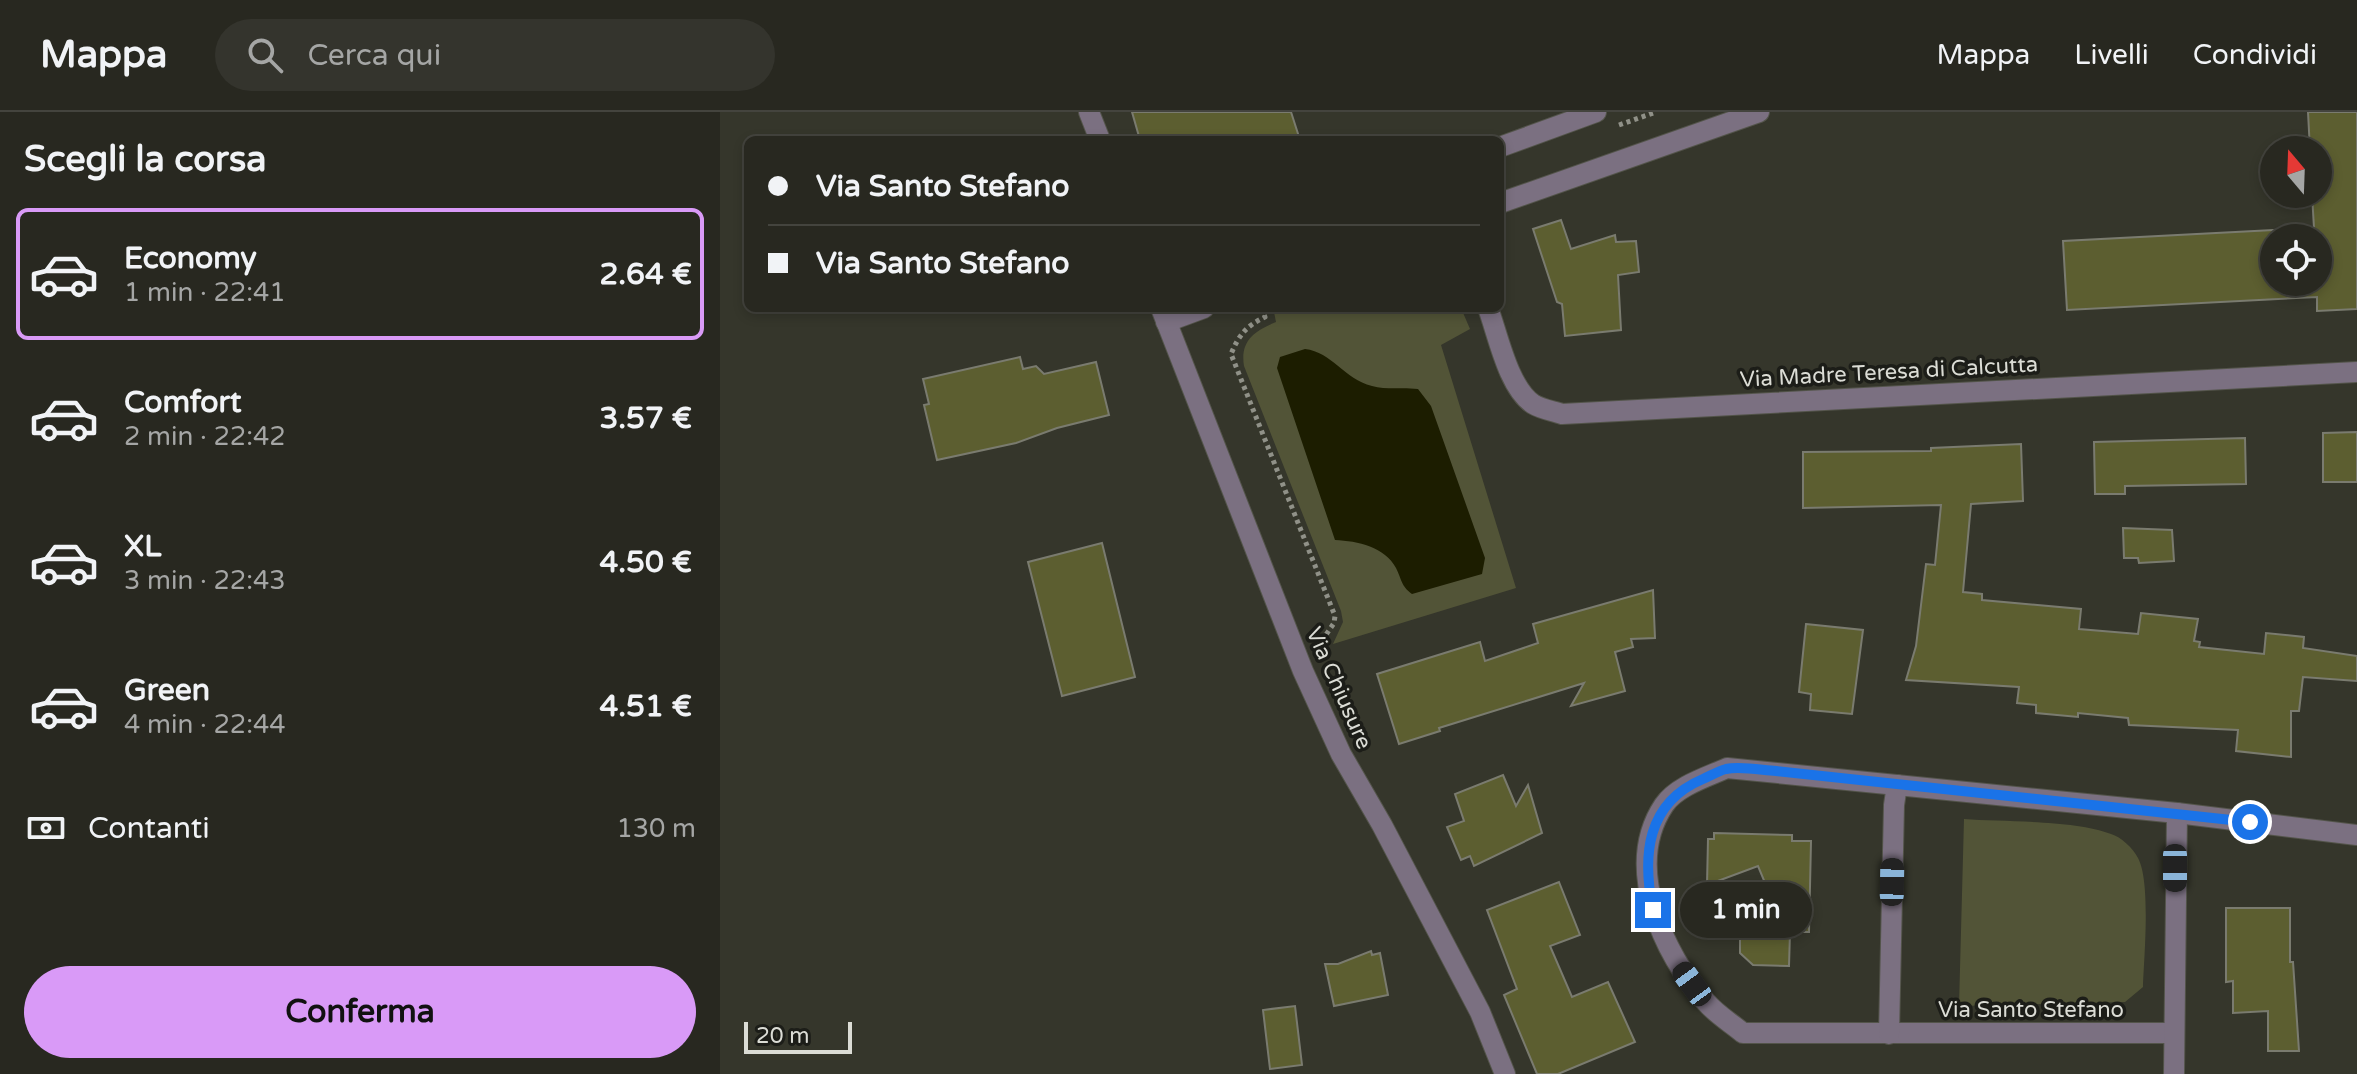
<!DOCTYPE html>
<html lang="it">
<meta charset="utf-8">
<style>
body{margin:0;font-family:"Varela Round",sans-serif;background:#34342d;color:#f1f3f6;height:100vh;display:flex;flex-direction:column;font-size:30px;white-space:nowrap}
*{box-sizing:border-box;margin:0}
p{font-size:26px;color:#a5a6a5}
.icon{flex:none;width:44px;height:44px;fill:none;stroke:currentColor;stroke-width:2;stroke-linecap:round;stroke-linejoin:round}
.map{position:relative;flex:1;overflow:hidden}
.side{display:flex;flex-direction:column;background:#282820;width:720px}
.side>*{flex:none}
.top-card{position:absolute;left:24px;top:24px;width:760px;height:176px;border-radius:12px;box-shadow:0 4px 12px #0003,0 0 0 2px #44443e;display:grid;align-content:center;height:176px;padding:0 24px;background:#282820}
.needle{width:52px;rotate:341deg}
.fabs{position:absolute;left:1540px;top:24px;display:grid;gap:16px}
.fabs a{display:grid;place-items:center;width:72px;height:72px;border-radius:50%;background:#282820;box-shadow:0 4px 12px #0003,0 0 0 2px #44443e;font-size:40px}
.scale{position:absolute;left:24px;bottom:20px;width:108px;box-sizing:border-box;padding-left:8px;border:4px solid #dbdcd5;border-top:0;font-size:22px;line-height:28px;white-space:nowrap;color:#dbdcd5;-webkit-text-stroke:6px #1c1d18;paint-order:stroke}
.end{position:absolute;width:36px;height:36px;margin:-18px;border:10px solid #1a73e8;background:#fff;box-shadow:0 0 0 4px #fff}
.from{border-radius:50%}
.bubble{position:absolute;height:56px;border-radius:28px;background:#282820;box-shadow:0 4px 12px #0003,0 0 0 2px #44443e;font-size:26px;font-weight:700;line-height:56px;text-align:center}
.car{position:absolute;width:24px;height:48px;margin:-24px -12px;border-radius:10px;box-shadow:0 0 6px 2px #0007;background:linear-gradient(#222 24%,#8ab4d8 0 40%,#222 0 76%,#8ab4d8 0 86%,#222 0)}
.top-card b{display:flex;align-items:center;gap:28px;height:76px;font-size:30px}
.top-card b+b{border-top:2px solid #44443e}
.top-card i{width:20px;height:20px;background:#f1f3f6}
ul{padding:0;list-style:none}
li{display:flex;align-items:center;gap:24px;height:132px;margin:0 16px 12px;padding:0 8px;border:4px solid transparent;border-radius:12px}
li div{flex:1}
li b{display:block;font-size:30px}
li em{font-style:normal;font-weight:700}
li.active{border-color:#d99af7}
li>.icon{width:72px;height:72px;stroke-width:1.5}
h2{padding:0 24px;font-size:36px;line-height:96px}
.pay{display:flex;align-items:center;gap:20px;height:88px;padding:0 24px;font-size:30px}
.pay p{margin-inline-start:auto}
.cta{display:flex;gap:16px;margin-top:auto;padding:16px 24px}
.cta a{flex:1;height:92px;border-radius:48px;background:#d99af7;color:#111;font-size:32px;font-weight:700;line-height:92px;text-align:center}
header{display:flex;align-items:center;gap:48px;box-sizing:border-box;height:112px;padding:0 40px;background:#282820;border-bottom:2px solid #44443e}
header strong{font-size:38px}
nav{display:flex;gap:44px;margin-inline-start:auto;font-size:28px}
.search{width:560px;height:72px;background:#34342d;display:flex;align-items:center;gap:20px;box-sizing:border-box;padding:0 28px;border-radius:44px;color:#a5a6a5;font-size:30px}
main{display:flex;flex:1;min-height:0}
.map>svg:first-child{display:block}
.green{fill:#525437}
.water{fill:#1c1d00}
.building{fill:#5c5e30;stroke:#7a7b6f;stroke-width:2;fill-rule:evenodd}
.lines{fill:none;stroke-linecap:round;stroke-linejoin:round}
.minor-casing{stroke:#53544a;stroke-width:22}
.path{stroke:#909188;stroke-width:5;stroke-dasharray:4 4;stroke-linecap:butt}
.minor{stroke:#7b7081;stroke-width:20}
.route{stroke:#1a73e8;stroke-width:10}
.labels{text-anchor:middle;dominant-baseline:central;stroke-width:7;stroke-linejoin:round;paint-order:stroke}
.street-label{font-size:22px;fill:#dbdcd5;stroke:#1c1d18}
</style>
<header>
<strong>Mappa</strong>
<div class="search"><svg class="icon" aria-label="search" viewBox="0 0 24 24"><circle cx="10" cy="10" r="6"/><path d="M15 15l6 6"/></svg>Cerca qui</div>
<nav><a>Mappa</a><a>Livelli</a><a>Condividi</a></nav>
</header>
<main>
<section class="side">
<h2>Scegli la corsa</h2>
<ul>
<li class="active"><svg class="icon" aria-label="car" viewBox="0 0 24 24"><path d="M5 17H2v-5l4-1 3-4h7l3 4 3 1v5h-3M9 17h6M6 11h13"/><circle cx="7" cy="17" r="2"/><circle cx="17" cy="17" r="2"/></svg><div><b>Economy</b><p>1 min · 22:41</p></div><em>2.64 €</em></li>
<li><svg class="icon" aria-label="car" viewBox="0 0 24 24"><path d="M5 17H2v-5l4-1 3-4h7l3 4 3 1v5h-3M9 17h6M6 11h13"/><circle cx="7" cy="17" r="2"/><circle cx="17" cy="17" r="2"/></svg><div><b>Comfort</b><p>2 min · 22:42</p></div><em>3.57 €</em></li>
<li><svg class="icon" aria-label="car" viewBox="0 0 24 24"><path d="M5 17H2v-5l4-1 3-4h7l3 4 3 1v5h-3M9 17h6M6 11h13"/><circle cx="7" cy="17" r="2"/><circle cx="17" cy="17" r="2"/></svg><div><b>XL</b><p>3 min · 22:43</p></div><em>4.50 €</em></li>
<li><svg class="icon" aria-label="car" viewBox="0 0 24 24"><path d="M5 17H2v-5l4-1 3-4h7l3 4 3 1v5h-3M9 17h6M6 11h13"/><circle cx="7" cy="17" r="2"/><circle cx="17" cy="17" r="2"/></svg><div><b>Green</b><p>4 min · 22:44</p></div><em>4.51 €</em></li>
</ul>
<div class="pay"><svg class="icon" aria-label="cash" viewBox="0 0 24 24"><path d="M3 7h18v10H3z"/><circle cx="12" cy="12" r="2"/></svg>Contanti<p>130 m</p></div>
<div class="cta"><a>Conferma</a></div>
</section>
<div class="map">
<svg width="1637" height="962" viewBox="0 0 1637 962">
<rect width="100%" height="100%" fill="#35362b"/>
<g class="green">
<path d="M566,196H741L750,217L721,233L796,476L613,532L623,510L621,499L524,254C520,229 534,219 556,210L554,200Z"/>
<path d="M1244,707C1284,710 1356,708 1391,722C1401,725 1413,736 1418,746C1431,770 1424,845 1423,875L1405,890L1239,894Z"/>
</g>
<path class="water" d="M585,237C612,240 624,267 652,274C666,278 683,275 698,277L711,294L765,446L762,462L692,482C681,474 682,468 676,456C665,435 638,429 615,428L557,256L560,245Z"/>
<g class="building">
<path d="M412,0H571L580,28H420Z"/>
<path d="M1588,0H1637V197L1597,199V185L1347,198L1343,129L1594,116L1592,82H1598V38H1590ZM1554,126H1598V170H1554Z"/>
<path d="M841,108L851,137L895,123L896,130L916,129L919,160L898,163L901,218L845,224L842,192L837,190L813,117Z"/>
<path d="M300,245L303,257L316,254L324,262L376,250L389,303L337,316L296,331L217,348L204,293L209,292L203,267Z"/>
<path d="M1637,320V370H1603V321Z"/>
<path d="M1525,326L1526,372L1405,374V382H1375L1374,330Z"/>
<path d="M1301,332L1303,389L1251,392L1243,480L1262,482V488L1361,497L1359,517L1418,522L1421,501L1478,507L1474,529L1480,530L1479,535L1544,542L1546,521L1584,525L1583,536L1637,544V569L1583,565L1579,599H1571V645L1516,639L1518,618L1409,613L1408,606L1358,601V605L1316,601V593L1297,591L1299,575L1186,568L1196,534L1206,452L1215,453L1221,393L1083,396V340L1211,339V336Z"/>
<path d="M1403,416L1452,418L1454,449L1419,451L1418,446H1404Z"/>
<path d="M382,431L415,565L342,584L308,450Z"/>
<path d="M933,478L935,526L911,527L913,535L895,540L905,579L851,594L864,571L719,616L720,619L679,632L657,562L760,530L765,549L818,531L813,512Z"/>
<path d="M1086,512L1143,518L1132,602L1090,598L1091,582L1079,580Z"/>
<path d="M783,663L796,694L808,673L822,721L754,754L750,744L741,748L727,715L744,709L735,682Z"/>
<path d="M994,721L1072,723V729H1091L1089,820H1070L1069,854L1033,853L1020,841V819H1004L1056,797L1038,754L987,773L988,727H994Z"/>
<path d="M839,770L860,823L830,834L852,885L888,870L915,930L838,962H817L784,883L797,877L767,798Z"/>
<path d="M1506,796H1570V850H1573L1579,939H1548V899L1513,901V869L1506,870Z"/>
<path d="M651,839L652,843L660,841L668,883L614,894L605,852H618Z"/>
<path d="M575,894L582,953L550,957L543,898Z"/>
</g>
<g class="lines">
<g class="minor-casing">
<g id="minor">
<path d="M369,0L380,28"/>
<path d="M780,35L876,0"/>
<path d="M780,91L1039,0"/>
<path d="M441,196L583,559L621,642L662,713L760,900L785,962"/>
<path d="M768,196C778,223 788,275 813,292C821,297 833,299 842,302L1637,260"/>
<path d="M446,210L484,196"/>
<path d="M1453,921H1023C1011,911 996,902 986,890C943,842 903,754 944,693C957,674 987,665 1007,656L1457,701L1637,723"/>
<path d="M1169,922L1174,693L1177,673"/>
<path d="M1454,962L1457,701"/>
</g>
</g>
<g class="path">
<path d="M899,13L936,0"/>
<path d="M541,196L545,205C526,214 519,223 511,242L615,504L614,511L601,530"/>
</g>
<use href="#minor" class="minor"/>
</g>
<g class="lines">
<path class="route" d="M933,798C922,744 926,691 983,667C990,664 998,659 1006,657C1020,654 1041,658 1056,659L1530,710"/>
</g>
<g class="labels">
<g class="street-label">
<text transform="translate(1169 260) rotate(-3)">Via Madre Teresa di Calcutta</text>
<text transform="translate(619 576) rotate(66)">Via Chiusure</text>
<text x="1311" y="898">Via Santo Stefano</text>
</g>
</g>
</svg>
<div class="fabs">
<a><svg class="needle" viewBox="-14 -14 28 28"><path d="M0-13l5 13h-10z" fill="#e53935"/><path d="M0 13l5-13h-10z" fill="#a5a6a5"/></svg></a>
<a><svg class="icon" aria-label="locate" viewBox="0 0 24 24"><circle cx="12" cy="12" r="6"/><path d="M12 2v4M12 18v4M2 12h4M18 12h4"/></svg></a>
</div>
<div class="scale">20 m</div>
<i class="end from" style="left:1530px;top:710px"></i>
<i class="end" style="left:933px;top:798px"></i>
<div class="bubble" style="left:960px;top:770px;width:132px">1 min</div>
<i class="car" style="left:1455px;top:756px;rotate:180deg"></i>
<i class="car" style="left:1172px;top:770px;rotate:1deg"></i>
<i class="car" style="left:972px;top:872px;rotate:324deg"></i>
<div class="top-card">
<b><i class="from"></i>Via Santo Stefano</b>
<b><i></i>Via Santo Stefano</b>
</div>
</div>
</main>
